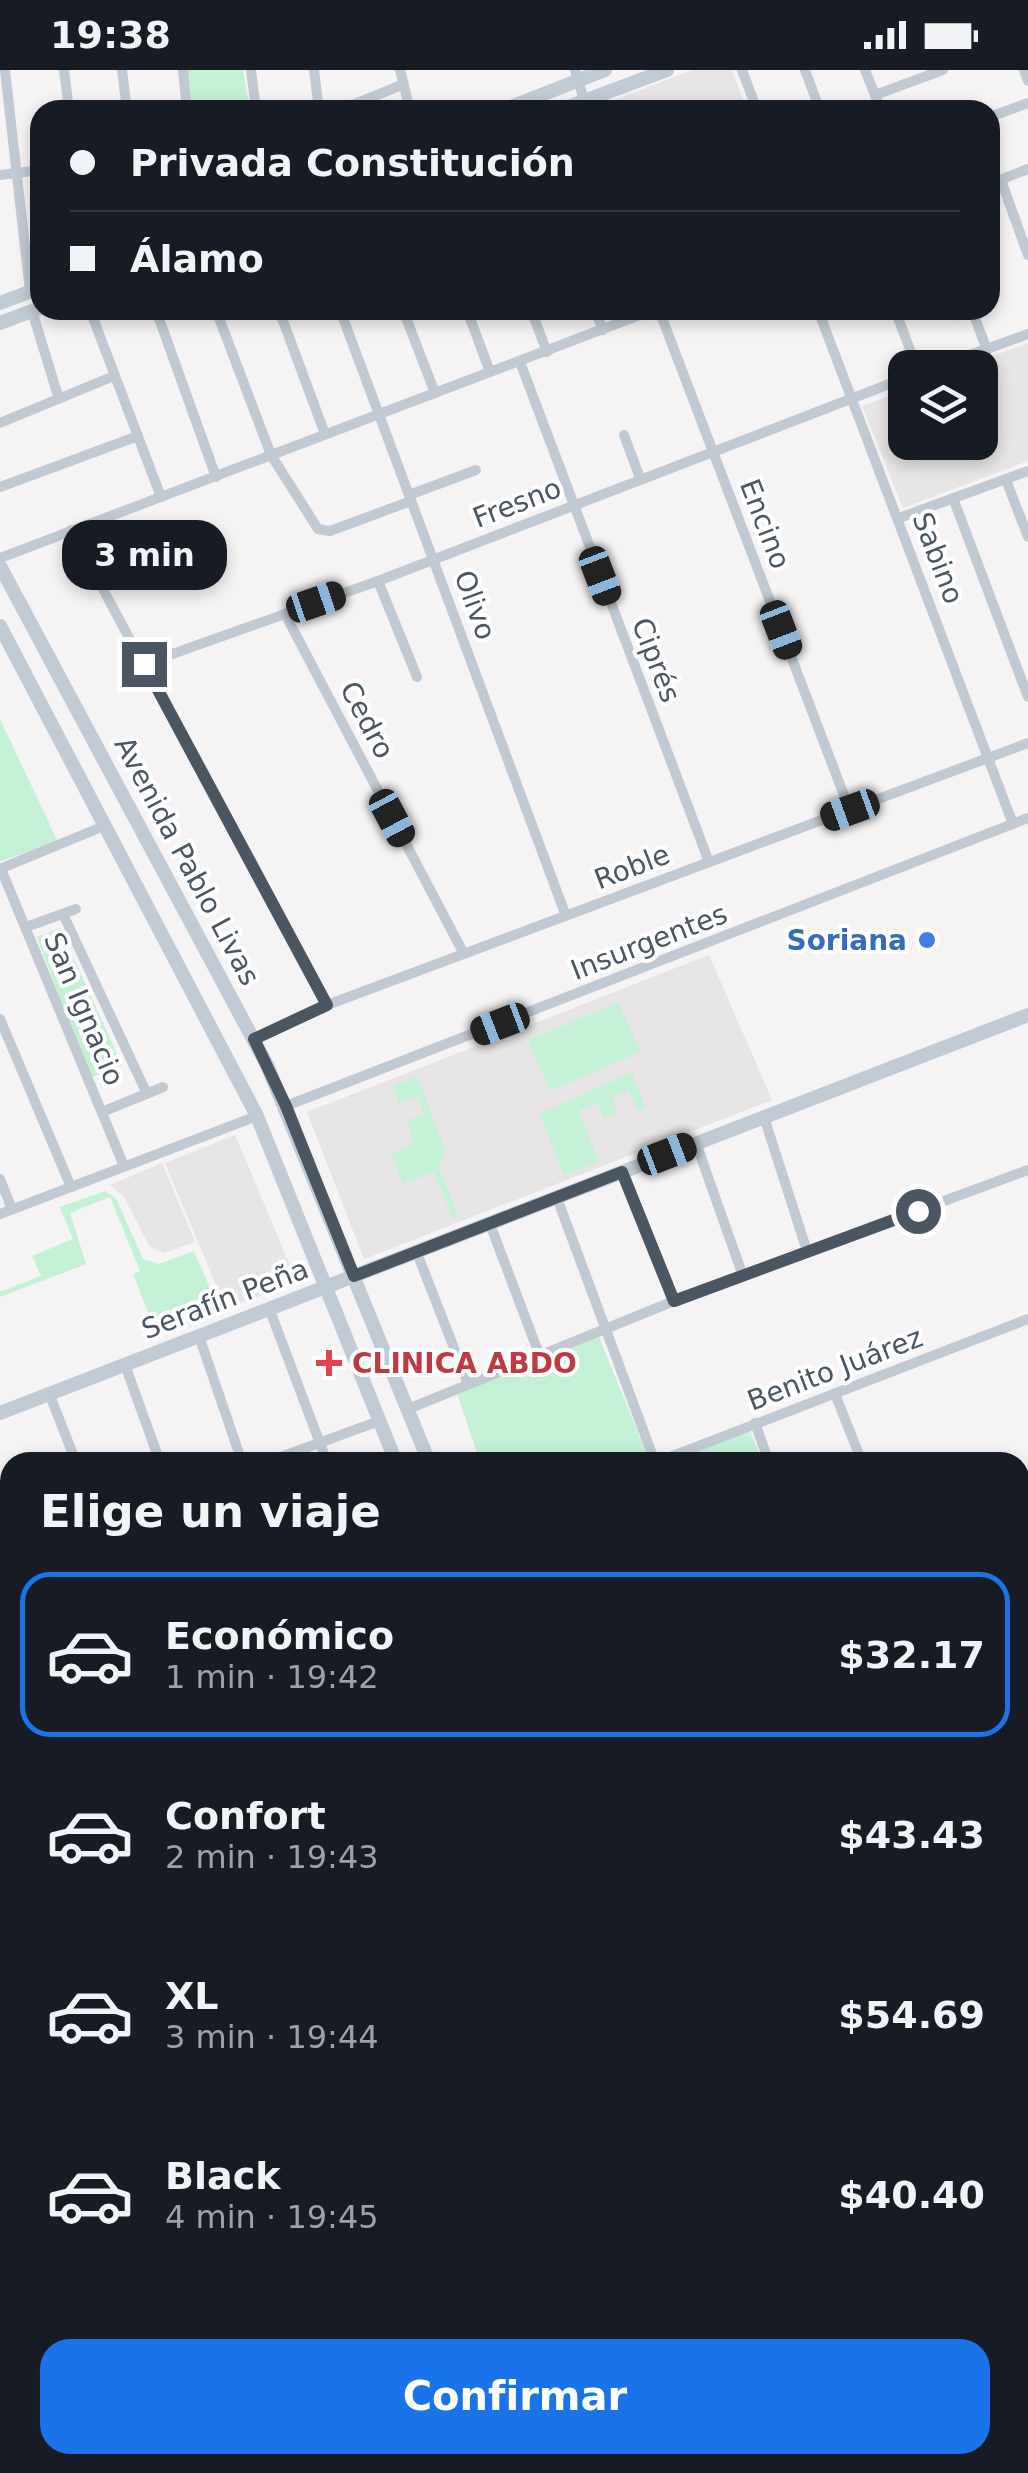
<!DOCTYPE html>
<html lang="es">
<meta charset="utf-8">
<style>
body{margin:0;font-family:"DejaVu Sans",sans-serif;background:#242831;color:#f1f3f6;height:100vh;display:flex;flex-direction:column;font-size:38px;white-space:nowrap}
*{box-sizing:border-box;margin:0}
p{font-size:32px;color:#9ea1a6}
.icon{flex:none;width:55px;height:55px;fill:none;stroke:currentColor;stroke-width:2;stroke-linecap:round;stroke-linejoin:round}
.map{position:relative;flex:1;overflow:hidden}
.sheet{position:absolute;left:0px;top:1382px;width:1030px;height:1022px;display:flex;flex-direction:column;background:#171b24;border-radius:30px 30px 0 0;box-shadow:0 5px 15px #0003}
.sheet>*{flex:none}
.banner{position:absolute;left:30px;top:30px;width:970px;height:220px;border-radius:30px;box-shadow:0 5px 15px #0003;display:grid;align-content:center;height:220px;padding:0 40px;background:#171b24}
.controls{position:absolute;left:888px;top:280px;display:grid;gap:20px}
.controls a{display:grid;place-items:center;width:110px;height:110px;border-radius:20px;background:#171b24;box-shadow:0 5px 15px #0003;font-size:50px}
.end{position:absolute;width:45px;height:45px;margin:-22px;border:12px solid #4a5661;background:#fff;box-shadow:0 0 0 5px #fff}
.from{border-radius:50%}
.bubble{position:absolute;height:70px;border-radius:30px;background:#171b24;box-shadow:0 5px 15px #0003;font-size:32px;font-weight:700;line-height:70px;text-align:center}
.car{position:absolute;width:30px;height:60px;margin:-30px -15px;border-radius:12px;box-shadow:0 0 8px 2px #0007;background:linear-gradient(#222 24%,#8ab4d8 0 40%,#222 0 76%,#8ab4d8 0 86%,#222 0)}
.banner b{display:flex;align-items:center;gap:35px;height:95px;font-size:38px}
.banner b+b{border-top:2px solid #363941}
.banner i{width:25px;height:25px;background:#f1f3f6}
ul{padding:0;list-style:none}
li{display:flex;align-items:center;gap:30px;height:165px;margin:0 20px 15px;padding:0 20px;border:5px solid transparent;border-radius:30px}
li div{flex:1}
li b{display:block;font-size:38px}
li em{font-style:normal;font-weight:700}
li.on{border-color:#1a73e8}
li>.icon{width:90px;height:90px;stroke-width:1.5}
h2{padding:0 40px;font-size:45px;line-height:120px}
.cta{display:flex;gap:20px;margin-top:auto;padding:20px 40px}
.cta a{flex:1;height:115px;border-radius:30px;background:#1a73e8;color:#fff;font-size:40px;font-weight:700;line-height:115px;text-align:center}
.status{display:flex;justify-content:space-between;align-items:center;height:70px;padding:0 50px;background:#171b24;direction:ltr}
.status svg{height:28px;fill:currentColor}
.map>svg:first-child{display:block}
.education{fill:#e6e4e5}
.green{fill:#c3f1d5}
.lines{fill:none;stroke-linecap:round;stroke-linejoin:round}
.street{stroke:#c1cad2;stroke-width:10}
.secondary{stroke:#c1cbd6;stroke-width:14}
.route{stroke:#4a5661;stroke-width:12}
.shop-dot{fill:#3f7fe0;stroke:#fff;stroke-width:4}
.health-dot{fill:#e0444e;stroke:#fff;stroke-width:4}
.labels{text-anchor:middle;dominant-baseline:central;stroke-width:8;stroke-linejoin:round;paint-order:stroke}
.street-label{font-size:28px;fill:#4a5661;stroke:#fff}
.shop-label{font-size:28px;font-weight:bold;fill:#366cbe;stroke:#fff;text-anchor:end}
.health-label{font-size:28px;font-weight:bold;fill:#be3a42;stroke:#fff;text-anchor:start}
</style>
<div class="status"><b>19:38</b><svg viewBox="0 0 49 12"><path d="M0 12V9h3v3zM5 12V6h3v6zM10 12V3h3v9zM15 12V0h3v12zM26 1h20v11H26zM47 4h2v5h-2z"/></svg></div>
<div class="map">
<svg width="1028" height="2403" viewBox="0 0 1028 2403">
<rect width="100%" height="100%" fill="#f5f3f3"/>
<g class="education">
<path d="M692,0H732L747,40L591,39Z"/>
<path d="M1028,273V391L903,438L862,336L905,320V372H980V298L963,297Z"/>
<path d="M709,885L772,1030L364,1189L307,1042Z"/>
<path d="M235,1065L297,1212L226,1239L165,1093Z"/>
<path d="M162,1093L195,1172L164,1183L150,1177L124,1127L110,1115Z"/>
</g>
<g class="green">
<path d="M186,0H243L250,40H192Z"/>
<path d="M0,649L58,772L0,791Z"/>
<path d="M60,858L122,995L90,1008L37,867Z"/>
<path d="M618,933L641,982L550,1021L528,970Z"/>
<path d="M632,1002L646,1039L638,1041L629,1020L613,1027L616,1043L604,1048L597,1033L579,1041L599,1092L564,1106L540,1044Z"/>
<path d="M417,1006L445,1080L439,1098L458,1146L453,1148L434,1102L403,1113L391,1084L414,1074L408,1051L424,1043L418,1026L399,1033L393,1016Z"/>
<path d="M105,1121L116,1128L143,1189L159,1194L194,1181L220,1241L157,1266L133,1204L140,1201L110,1127L70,1143L86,1194L0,1227V1222L41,1206L32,1186L73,1169L60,1137Z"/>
<path d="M599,1267L648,1387L635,1392H480L457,1323Z"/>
<path d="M749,1359L763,1392H689L686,1386Z"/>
</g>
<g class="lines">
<g class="street">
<path d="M5,0L30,221"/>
<path d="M64,0L69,40"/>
<path d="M122,0L127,40"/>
<path d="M183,0L187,40"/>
<path d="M251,0L256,40"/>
<path d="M314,0L319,40"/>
<path d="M400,0L410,40"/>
<path d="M575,0L587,40"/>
<path d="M742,0L757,40"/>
<path d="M805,0L820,40"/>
<path d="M865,0L881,40"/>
<path d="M1024,0L1028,11"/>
<path d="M875,25L943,0"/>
<path d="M340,40L404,14"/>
<path d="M990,47L1028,33"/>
<path d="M0,105L40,100"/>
<path d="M1001,110L1028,185"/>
<path d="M990,114L1028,99"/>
<path d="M90,240L161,427"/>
<path d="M156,240L216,407"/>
<path d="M216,240L271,385L318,459L330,461L411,431"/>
<path d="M279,240L325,364"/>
<path d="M340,240L566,846"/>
<path d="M403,240L435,323"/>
<path d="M467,240L490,302"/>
<path d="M531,240L547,282"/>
<path d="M595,240L603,260"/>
<path d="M659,240L850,741"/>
<path d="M818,240L1013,754"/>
<path d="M895,240L917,298"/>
<path d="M972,240L987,280"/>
<path d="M32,241L59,329"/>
<path d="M520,292L709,792"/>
<path d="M934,298L1028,264"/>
<path d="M0,353L114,306"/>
<path d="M624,365L640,408"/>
<path d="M1006,410L1028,467"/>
<path d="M0,417L138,366"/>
<path d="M409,425L476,400"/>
<path d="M953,428L1028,627"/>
<path d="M899,448L1028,401"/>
<path d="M71,460L327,935"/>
<path d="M0,488L653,240"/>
<path d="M378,511L417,607"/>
<path d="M285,544L464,884"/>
<path d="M144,594L378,511L905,308"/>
<path d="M0,799L104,756"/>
<path d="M1,799L124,1096"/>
<path d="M63,844L147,1024"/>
<path d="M26,857L76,839"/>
<path d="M0,949L71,1117"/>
<path d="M254,969L327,935L1028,673"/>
<path d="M286,1036L1028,748"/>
<path d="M102,1042L163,1017"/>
<path d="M764,1047L807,1181"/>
<path d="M696,1073L743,1206"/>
<path d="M623,1102L674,1231"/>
<path d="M0,1109L12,1139"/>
<path d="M557,1128L655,1392"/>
<path d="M0,1144L257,1046"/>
<path d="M490,1154L539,1284"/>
<path d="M417,1183L468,1314"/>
<path d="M269,1238L327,1392"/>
<path d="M199,1266L242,1392"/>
<path d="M125,1295L160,1392"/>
<path d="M49,1323L76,1392"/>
<path d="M835,1324L862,1392"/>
<path d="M408,1339L674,1231L1028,1100"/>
<path d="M755,1353L769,1392"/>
<path d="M267,1392L379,1351"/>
<path d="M657,1392L1028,1249"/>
<path d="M1020,1410L1028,1406"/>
<path d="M0,1416L10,1443"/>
<path d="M1020,1480L1028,1477"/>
<path d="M0,1495L10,1491"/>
<path d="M1020,1601L1028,1598"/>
<path d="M0,1640L10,1665"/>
<path d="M1020,1659L1028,1680"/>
<path d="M1020,1871L1028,1868"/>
<path d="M1020,1964L1028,1985"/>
<path d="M0,1990L10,1987"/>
<path d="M0,2014L10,2037"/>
<path d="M1020,2134L1028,2131"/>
<path d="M0,2211L10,2235"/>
<path d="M1020,2221L1028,2219"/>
<path d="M0,2260L10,2256"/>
<path d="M1020,2385L1027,2403"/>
<path d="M392,2395L396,2403"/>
<path d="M606,2395L609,2403"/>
<path d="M687,2395L690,2403"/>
<path d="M876,2395L879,2403"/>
<path d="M951,2395L954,2403"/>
<path d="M320,2403L341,2395"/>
<path d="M546,2403L566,2395"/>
</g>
<g class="secondary">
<path d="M503,40L605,0"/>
<path d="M560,40L667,0"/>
<path d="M0,233L40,218"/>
<path d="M0,253L40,238"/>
<path d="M0,496L267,995L429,1392"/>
<path d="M0,556L257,1046L396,1392"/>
<path d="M0,1343L1028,945"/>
<path d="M0,1801L10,1797"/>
<path d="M0,1867L10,1863"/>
<path d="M1020,2035L1028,2032"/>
<path d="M1020,2362L1028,2359"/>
<path d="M0,2386L8,2403"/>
<path d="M783,2395L786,2403"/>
<path d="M816,2395L819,2403"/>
<path d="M60,2403L80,2395"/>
<path d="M912,2403L932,2395"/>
</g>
</g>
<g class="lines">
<path class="route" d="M144,594L327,935L254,969L286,1036L354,1206L622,1102L674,1231L918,1141"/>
</g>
<circle class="shop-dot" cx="927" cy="870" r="10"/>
<path class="health-dot" d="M324 1278h10v10h10v10h-10v10h-10v-10h-10v-10h10z"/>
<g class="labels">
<g class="street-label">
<text transform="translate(517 433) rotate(-21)">Fresno</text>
<text transform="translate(765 454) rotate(69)">Encino</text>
<text transform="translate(938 488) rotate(69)">Sabino</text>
<text transform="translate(475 535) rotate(70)">Olivo</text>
<text transform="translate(656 590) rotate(69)">Ciprés</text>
<text transform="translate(367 650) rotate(62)">Cedro</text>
<text transform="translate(187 791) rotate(62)">Avenida Pablo Livas</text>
<text transform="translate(632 797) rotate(-21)">Roble</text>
<text transform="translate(649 872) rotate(-21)">Insurgentes</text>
<text transform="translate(84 939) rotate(67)">San Ignacio</text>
<text transform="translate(225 1229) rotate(-21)">Serafín Peña</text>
<text transform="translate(835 1299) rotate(-21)">Benito Juárez</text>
</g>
<g class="shop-label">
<text x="907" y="870">Soriana</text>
</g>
<g class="health-label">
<text x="352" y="1293">CLINICA ABDO</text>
</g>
</g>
</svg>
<div class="controls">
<a><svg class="icon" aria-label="layers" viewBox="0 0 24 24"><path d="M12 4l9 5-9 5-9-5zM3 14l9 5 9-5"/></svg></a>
</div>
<i class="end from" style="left:918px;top:1141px"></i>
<i class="end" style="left:144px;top:594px"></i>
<div class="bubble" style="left:62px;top:450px;width:165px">3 min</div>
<i class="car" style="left:600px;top:506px;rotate:159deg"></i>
<i class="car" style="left:316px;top:532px;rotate:71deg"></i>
<i class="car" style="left:781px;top:560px;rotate:159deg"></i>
<i class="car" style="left:850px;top:740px;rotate:250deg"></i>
<i class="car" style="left:392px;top:748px;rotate:152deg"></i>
<i class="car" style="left:500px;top:954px;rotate:249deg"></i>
<i class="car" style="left:667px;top:1084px;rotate:69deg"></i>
<div class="banner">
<b><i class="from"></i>Privada Constitución</b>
<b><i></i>Álamo</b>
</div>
<section class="sheet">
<h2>Elige un viaje</h2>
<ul>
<li class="on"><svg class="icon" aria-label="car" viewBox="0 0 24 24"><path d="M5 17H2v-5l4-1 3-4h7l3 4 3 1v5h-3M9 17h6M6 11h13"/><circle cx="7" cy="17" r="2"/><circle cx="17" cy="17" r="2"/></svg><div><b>Económico</b><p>1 min · 19:42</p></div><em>$32.17</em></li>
<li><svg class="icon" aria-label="car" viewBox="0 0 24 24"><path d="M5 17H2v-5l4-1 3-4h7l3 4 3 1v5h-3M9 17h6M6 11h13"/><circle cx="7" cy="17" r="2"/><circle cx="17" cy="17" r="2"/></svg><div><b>Confort</b><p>2 min · 19:43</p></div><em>$43.43</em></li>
<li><svg class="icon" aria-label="car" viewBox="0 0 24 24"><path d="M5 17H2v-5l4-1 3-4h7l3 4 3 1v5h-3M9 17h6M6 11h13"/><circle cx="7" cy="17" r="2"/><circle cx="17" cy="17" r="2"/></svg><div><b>XL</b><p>3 min · 19:44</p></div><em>$54.69</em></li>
<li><svg class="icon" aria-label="car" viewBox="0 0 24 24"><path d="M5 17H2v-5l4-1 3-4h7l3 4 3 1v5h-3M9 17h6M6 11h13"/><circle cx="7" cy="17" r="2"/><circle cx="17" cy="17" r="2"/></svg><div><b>Black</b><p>4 min · 19:45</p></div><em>$40.40</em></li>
</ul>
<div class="cta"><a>Confirmar</a></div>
</section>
</div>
